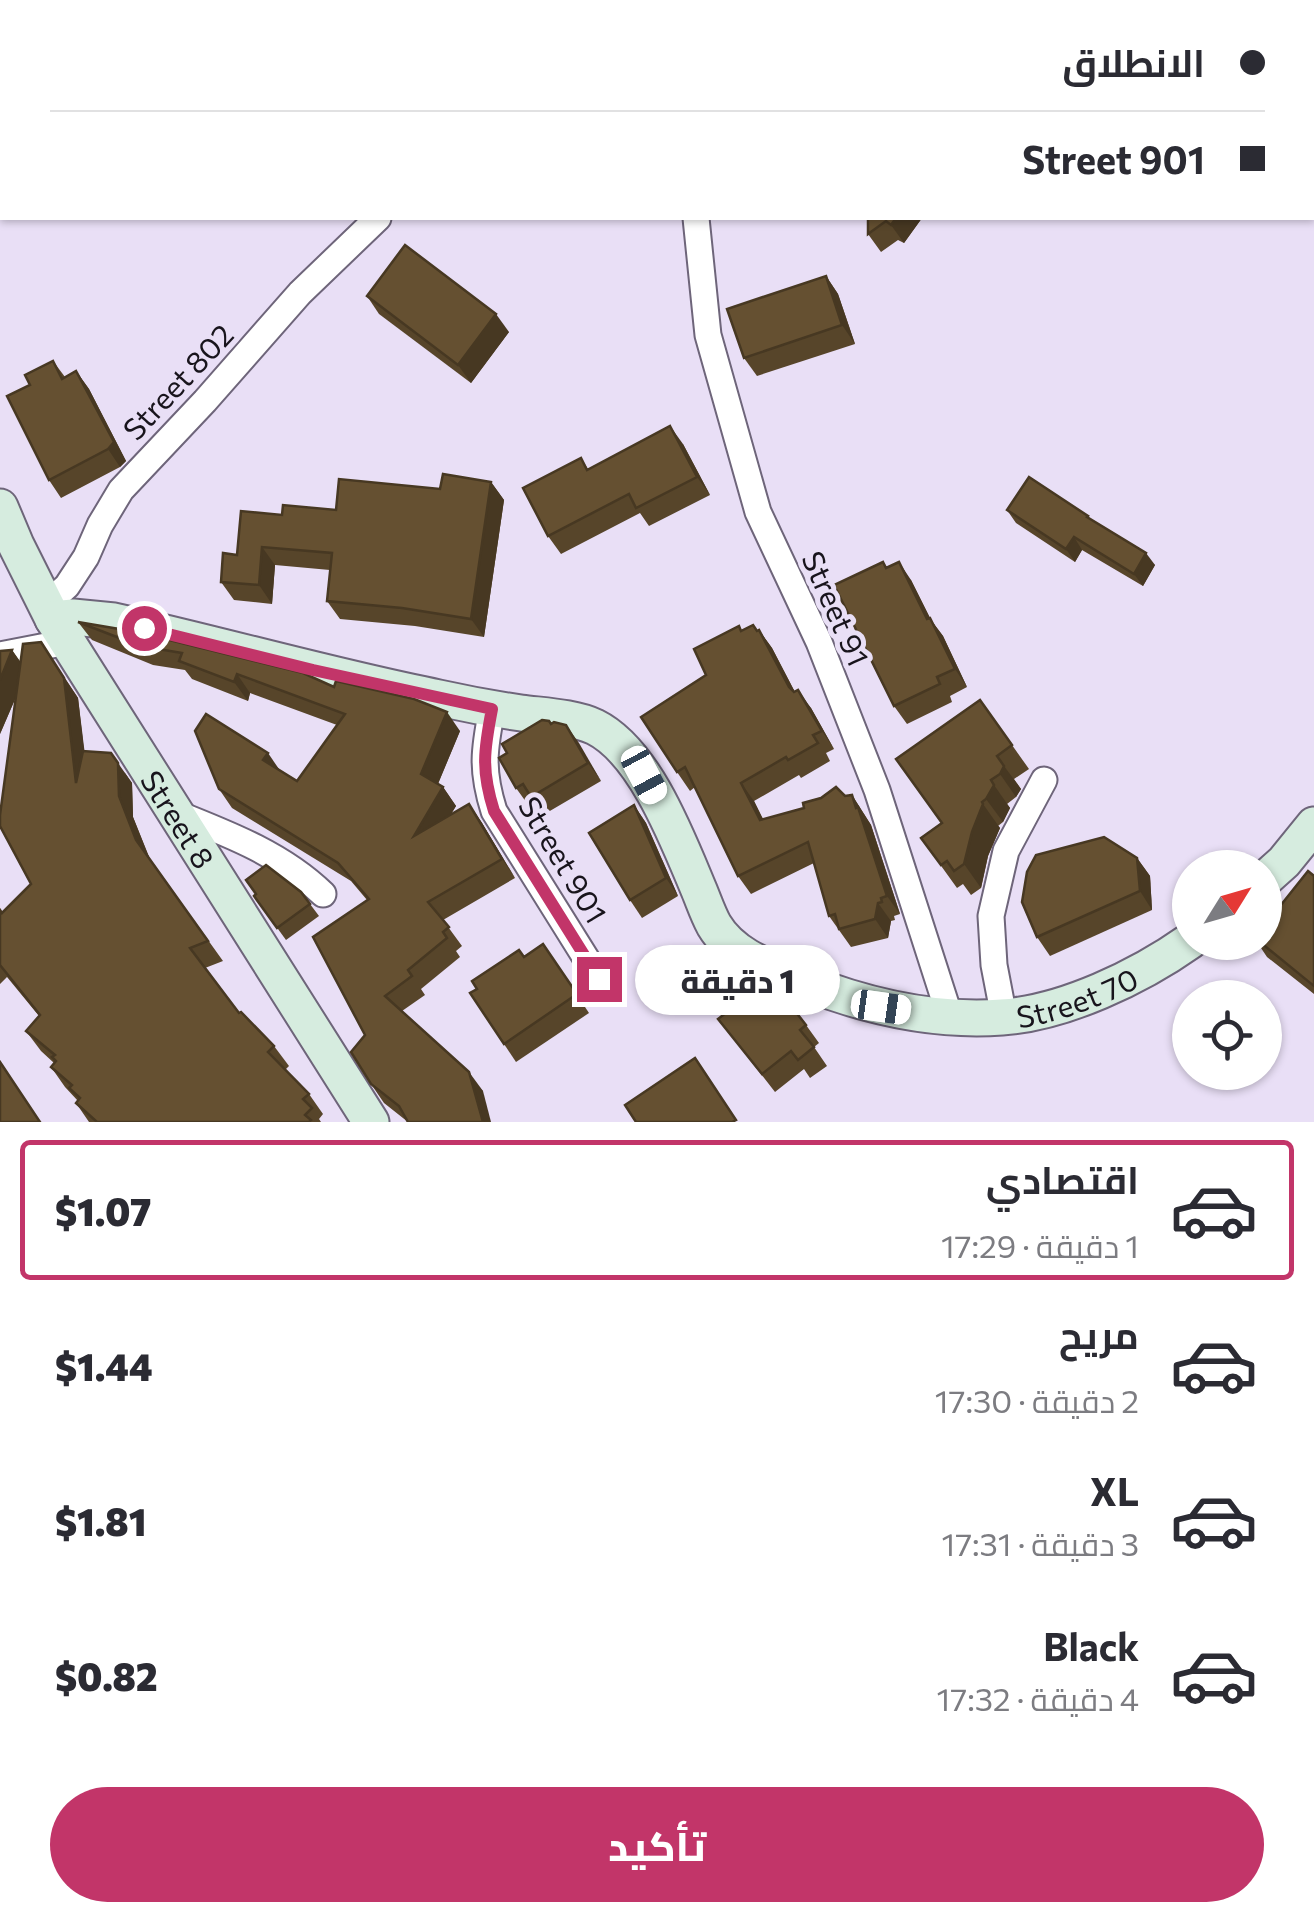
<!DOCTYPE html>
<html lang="ar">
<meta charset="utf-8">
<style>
body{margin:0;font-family:Commissioner,Cairo,sans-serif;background:#f7f7f7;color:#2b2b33;direction:rtl;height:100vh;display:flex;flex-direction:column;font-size:38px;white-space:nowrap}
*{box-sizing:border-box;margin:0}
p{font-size:32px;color:#7c7c81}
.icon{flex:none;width:55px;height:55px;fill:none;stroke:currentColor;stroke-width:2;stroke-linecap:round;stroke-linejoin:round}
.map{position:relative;height:1122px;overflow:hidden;direction:ltr}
.drawer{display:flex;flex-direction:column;background:#fff;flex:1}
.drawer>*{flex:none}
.banner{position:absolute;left:0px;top:0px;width:1315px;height:220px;box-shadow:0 2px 8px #0004;direction:rtl;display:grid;align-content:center;height:220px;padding:0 50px;background:#fff}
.needle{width:65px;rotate:53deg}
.buttons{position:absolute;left:1172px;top:850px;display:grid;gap:20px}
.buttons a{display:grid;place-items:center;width:110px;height:110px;border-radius:50%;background:#fff;box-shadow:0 2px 8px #0004;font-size:50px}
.end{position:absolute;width:45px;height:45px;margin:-22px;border:12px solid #c23569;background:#fff;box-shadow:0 0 0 5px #fff}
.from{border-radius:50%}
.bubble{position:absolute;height:70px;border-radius:35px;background:#fff;box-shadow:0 2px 8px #0004;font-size:32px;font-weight:800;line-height:70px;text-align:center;direction:rtl}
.car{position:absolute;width:30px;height:60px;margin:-30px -15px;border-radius:12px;box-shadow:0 0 8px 2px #0007;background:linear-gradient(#fff 24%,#345 0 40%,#fff 0 76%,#345 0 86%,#fff 0)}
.banner b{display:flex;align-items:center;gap:35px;height:95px;font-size:38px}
.banner b+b{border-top:2px solid #e1e1e2}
.banner i{width:25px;height:25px;background:#2b2b33}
ul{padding:18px 0 0;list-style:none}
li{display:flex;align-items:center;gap:30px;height:140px;margin:0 20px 15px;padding:0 30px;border:5px solid transparent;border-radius:10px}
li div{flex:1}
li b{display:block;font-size:38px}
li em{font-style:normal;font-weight:800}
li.active{border-color:#c23569}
li>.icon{width:90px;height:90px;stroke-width:1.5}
.primary-button{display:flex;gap:20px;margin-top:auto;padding:20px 50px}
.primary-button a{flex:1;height:115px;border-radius:60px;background:#c23569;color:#fff;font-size:40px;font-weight:800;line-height:115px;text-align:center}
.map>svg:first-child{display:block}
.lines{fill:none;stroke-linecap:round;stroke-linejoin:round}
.street-casing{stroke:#6e657a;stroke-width:29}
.secondary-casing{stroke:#6e657a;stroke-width:39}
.street{stroke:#fff;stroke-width:25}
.secondary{stroke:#d6ecdf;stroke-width:35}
.wall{fill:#57452a}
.shaded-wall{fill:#473822}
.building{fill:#655031;stroke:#473822;stroke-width:2.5}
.route{stroke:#c23569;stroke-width:12}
.labels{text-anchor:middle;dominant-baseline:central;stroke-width:10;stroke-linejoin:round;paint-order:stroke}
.street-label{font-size:30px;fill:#18141c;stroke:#e9dff6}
</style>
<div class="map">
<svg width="1314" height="1122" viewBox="0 0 1314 1122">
<rect width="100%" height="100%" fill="#e9dff6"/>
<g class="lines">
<g class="street-casing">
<g id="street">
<path d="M662,0V2"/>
<path d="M1014,0L1015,2"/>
<path d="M696,218L708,335L758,512L819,642L877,790L950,1017"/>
<path d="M46,605L67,586L86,557L100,525L121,490L205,401L300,293L378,218"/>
<path d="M0,655L67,642"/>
<path d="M492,709C484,750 481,770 494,811L599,979"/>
<path d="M173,812C226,833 282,854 323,894"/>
<path d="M1004,1017L994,965L991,916L1006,851L1044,780"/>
</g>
</g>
<g class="secondary-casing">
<g id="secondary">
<path id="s1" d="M0,507L16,545L53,619L371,1122"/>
<path id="s2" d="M53,619L73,617L114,621C222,645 329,676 439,698C466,704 493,709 521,713C544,716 574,717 595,727C645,752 678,840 699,890C704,902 708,914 714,925C733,957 770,968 802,981C865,1006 934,1022 1002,1017C1064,1013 1139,977 1190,941"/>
<path d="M1265,879L1284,862L1314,825"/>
</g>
</g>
<use href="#street" class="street"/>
<use href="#secondary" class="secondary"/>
</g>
<g class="wall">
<path d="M753,0H776L768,2H755Z"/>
<path d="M1066,0H1160V2H1068Z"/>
<path d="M0,8L2,12V99L0,98Z"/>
<path d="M868,218H922L904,243L898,240L881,252L868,234Z"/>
<path d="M826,276L838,294L855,344L757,376L744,358Z"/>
<path d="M367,296L509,332L471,383L379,314Z"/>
<path d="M53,361L65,377L76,371L89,389L126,461L120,467L61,498L49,480L30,385Z"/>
<path d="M683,444L710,495L649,526L640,513L561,554L548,536L581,458L588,469Z"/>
<path d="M491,482L504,500L484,637L415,626L340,619L327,601L330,570L275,565L272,604L234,600L221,582L237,555L282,515L336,510L440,489Z"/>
<path d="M1007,510L1088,516L1090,520L1155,565L1143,586L1082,550L1075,562L1016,523Z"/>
<path d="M883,562L887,567L911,580L931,620L943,636L967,687L950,696L952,702L907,724L894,706Z"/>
<path d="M78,622L334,687L460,731L438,784L443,787L456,806L450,815L469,804L482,823L515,878L443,920L462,946L456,951L460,957L421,989L425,995L402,1011L483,1091L408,1122L384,1103L371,1084L365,1035L367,900L351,881L232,808L219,789L279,770L297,781L337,725L250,693L248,701L192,679L185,670L153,665L92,640Z"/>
<path d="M742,630H759L772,648L795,692L811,708L834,749L826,753L830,761L801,778L799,775L754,801L763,819L852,795L871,825L900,914L894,916L895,920L891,921L888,938L851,947L829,916L814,863L751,894L738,876L695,787L690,791L677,772L706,675Z"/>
<path d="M41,642L78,698L84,751L125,773L132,783L133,817L150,859L223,961L205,968L239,1013L274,1046L289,1066L285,1070L309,1094L323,1114L319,1119L321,1122H89L76,1103L78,1101L65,1087L51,1067L54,1063L41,1051L26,1031L39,1016L7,977L0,984V910L2,913L31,884L16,697L0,734L12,650L20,662Z"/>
<path d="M980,700L1029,769L1014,779L1021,789L1016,797L1007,804L1010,808L1003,822L998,826L1000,828L988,856L981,888L971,895L963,884L957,888L921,838L941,823Z"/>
<path d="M551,724L566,725L601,781L543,815L535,803L529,806L516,788Z"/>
<path d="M634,805L646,823L678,896L642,918L630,900Z"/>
<path d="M1137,858L1150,876L1152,910L1050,956L1037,937Z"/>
<path d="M1314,876V994L1267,957L1257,942H1265Z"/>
<path d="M301,892L319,916L286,940L254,896L256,894Z"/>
<path d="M543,944L589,1013L516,1062L470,993Z"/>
<path d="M718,1019L806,1025L819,1043L814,1047L827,1066L810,1078L804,1069L775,1092Z"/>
</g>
<g class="shaded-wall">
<path d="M896,218H922L904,243L891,225Z"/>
<path d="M826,276L838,294L855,344L842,325Z"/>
<path d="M496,314L509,332L471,383L458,365Z"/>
<path d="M76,371L89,389L126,461L120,467L108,449Z"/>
<path d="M670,426L683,444L710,495L697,477Z"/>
<path d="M491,482L504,500L484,637L471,619Z"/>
<path d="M1074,537L1082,550L1075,562L1066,549Z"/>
<path d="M262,547L275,565L272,604L259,585Z"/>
<path d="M1146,553L1155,565L1143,586L1134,574Z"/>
<path d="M899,562L911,580L931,620L943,636L967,687L955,669L927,619Z"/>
<path d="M759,630L772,648L802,706L789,687Z"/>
<path d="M41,642L78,698L91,804L76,783Z"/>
<path d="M12,650L27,671L0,734V680Z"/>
<path d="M237,674L250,693L248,701L234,682Z"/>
<path d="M798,690L811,708L834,749L822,731Z"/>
<path d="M447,712L460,731L434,793L421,774Z"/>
<path d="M566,725L579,743L601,781L588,763Z"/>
<path d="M111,753L132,783L133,817L150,860L136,840L119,796Z"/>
<path d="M268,753L281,772L263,760Z"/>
<path d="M1004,766L1021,789L1016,797L1000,774Z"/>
<path d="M741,783L754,801L772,838L760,820Z"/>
<path d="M994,785L1010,808L1003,822L986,799Z"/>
<path d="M443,787L456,806L427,855L414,836Z"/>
<path d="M852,795L871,825L900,914L887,896Z"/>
<path d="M469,804L482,823L515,878L502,859Z"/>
<path d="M983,804L1000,828L988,856L981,888L964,864L972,832Z"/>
<path d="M634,805L646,823L678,896L666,878Z"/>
<path d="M1137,858L1150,876L1152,910L1140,891Z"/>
<path d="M878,903L891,921L888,938L875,919Z"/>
<path d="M469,1072L483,1091L491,1122H483Z"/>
</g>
<g class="building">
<path d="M198,0H248L253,2H197Z"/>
<path d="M458,0H577V2H459Z"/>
<path d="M955,0H964V2H929Z"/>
<rect x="0" y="15" width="2" height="68"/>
<path d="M868,218H896L891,225L886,221L868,234Z"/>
<path d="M405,245L496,314L458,365L367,296Z"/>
<path d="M826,276L842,325L744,358L727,309Z"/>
<path d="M53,361L62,379L76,371L114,442L108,449L49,480L7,396L30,385L25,375Z"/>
<path d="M670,426L697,477L636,508L629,494L548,536L523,488L581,458L587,470Z"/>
<path d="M443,474L491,482L471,619L402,608L327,601L332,553L262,547L259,585L221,582L223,553L237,555L241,511L282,515L283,505L336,510L339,479L440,489Z"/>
<path d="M1029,477L1088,516L1087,517L1146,553L1134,574L1074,537L1066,549L1007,510Z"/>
<path d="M883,562L886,568L899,562L927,619L930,618L955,669L937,677L940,684L894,706L834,585Z"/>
<path d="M78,622L137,632L303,673L334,687L336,681L414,699L447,712L421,774L443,787L414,836L469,804L502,859L428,902L449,927L443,932L447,938L408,970L412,976L385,996L469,1072L483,1122H408L399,1106L371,1084L351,1052L365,1035L313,937L369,899L338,863L219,789L195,731L206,714L268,753L263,760L297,781L345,714L237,674L234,682L179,661L182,653L140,646Z"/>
<path d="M753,625L757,631L759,630L789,687L794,692L798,690L822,731L813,735L818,743L788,760L786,757L741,783L760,820L804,808L803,803L821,798L836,787L845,796L852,795L856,808L858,807L887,896L881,898L882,902L878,903L875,919L839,929L835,914L829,916L808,842L738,876L685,767L677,772L641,717L706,675L694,649L739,626L741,631Z"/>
<path d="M41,642L64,678L76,783L83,751L111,753L118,763L119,796L136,840L208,941L190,948L239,1013L241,1012L274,1046L268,1052L309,1094L303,1099L312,1108L305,1115L311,1120L309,1122H97L76,1103L80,1098L69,1088L72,1085L51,1067L56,1061L52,1057L55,1055L26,1031L40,1015L0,965V910L2,913L31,884L0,826V815L23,644Z"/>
<path d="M12,650L0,680V651Z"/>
<path d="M980,700L1012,745L997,756L1004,766L1000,774L991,780L994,785L986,799L982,802L983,804L972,832L964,864L954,871L947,861L941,865L921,838L942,823L896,759Z"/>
<path d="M542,720L549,721L551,724L554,722L566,725L588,763L531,797L523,784L516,788L499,758L507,753L502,744Z"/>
<path d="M634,805L666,878L630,900L589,833Z"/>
<path d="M1104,837L1137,858L1140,891L1037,937L1022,902L1027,872L1036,855Z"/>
<path d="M266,865L301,892L310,904L277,928L254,896L256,894L246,880Z"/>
<path d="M1308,871L1314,876V986L1260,942H1265V925Z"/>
<path d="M543,944L577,994L504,1044L470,993L477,989L472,981L519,950L524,957Z"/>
<path d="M770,979L806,1025L800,1030L814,1047L798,1060L791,1051L762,1074L718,1019Z"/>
<path d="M695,1058L736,1120L732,1122H636L625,1105Z"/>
<path d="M0,1062L40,1122H0Z"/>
</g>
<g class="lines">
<path class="route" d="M144,628L313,670L492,709C484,750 481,770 494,811L599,979"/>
</g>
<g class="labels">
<g class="street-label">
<text transform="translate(177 381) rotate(-47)">Street 802</text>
<text transform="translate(837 608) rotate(66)">Street 91</text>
<text stroke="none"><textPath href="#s1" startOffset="360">Street 8</textPath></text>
<text transform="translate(564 859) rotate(59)">Street 901</text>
<text stroke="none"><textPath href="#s2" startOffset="1178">Street 70</textPath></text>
</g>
</g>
</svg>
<div class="buttons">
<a><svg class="needle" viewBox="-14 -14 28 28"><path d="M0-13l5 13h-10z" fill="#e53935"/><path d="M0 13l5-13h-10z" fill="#7c7c81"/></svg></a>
<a><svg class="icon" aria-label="locate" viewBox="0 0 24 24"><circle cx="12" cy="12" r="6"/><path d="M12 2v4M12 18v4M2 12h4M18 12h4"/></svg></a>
</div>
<i class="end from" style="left:144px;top:628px"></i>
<i class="end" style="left:599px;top:979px"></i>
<div class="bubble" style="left:635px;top:945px;width:205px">1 دقيقة</div>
<i class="car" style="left:644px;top:775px;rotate:152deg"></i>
<i class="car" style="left:881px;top:1007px;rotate:98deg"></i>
<div class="banner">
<b><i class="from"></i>الانطلاق</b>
<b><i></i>Street 901</b>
</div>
</div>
<section class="drawer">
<ul>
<li class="active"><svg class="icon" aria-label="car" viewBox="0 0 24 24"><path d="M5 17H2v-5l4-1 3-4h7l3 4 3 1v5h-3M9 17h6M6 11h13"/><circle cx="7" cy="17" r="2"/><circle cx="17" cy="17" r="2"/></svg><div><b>اقتصادي</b><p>1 دقيقة · 17:29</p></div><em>$1.07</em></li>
<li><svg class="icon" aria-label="car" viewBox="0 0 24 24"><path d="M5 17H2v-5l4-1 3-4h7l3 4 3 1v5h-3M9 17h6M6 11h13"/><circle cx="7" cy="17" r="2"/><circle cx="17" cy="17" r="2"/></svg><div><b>مريح</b><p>2 دقيقة · 17:30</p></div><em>$1.44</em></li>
<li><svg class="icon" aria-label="car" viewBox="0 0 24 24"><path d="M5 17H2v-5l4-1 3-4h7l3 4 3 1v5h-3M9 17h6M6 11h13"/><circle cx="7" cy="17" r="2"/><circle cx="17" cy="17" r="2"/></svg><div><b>XL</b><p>3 دقيقة · 17:31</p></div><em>$1.81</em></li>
<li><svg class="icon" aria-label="car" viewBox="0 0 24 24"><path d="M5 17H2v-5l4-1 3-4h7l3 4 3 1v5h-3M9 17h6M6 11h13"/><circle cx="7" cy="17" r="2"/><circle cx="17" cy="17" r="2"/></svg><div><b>Black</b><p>4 دقيقة · 17:32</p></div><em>$0.82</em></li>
</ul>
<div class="primary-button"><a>تأكيد</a></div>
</section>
